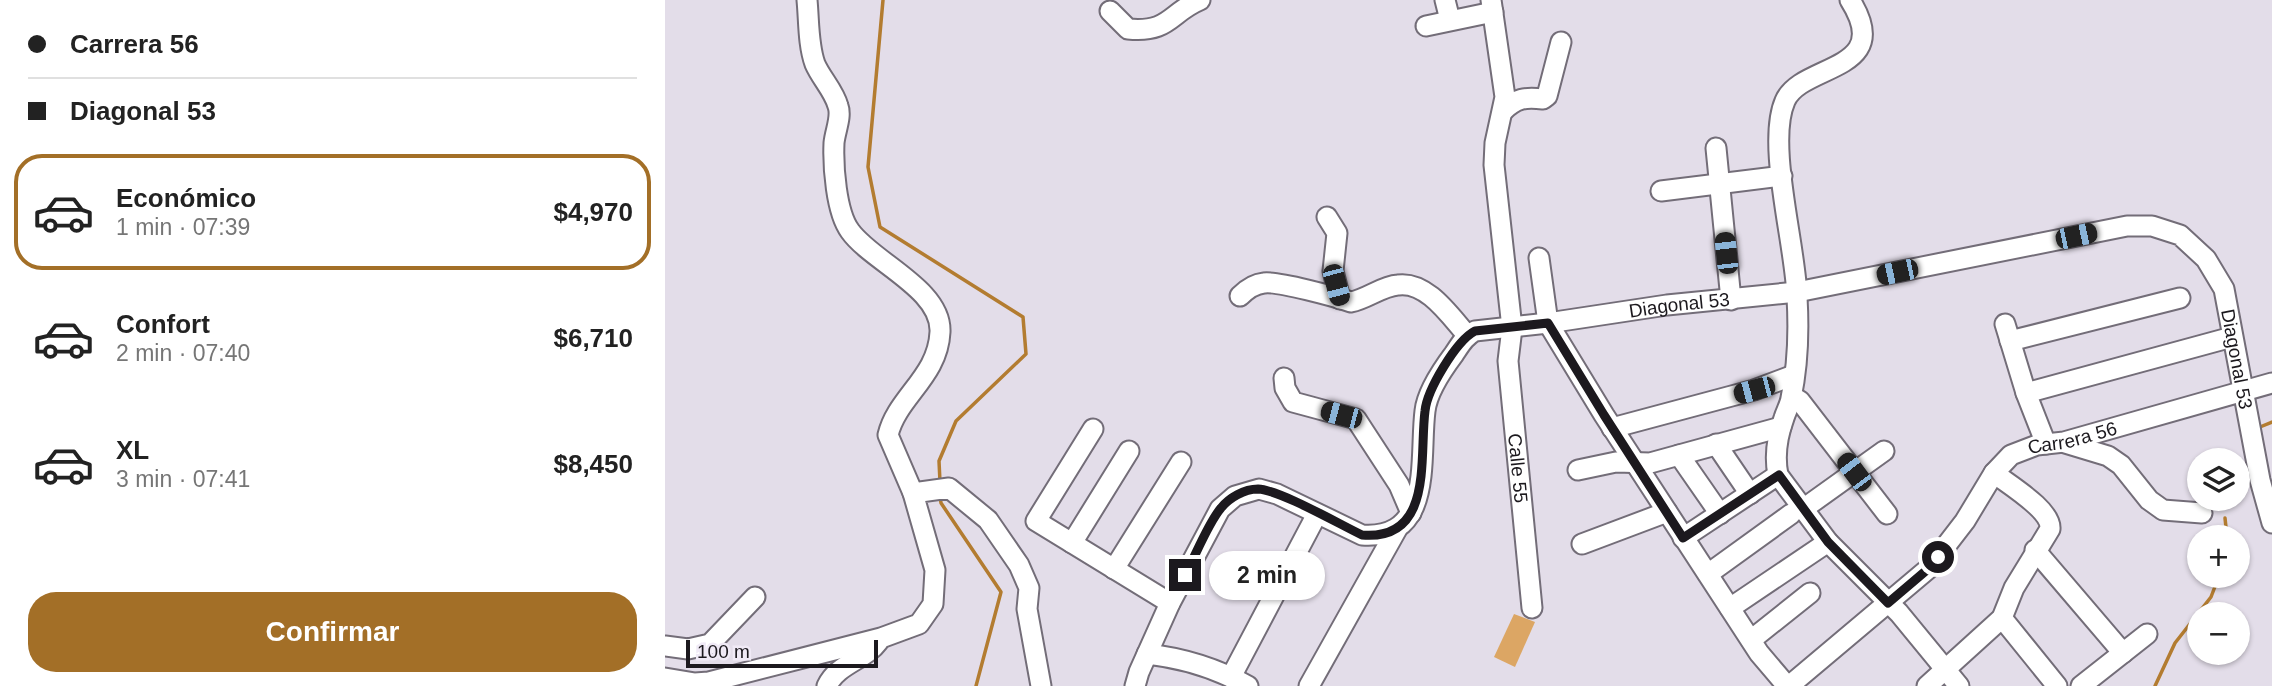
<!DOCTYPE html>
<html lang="es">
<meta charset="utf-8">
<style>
body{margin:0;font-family:Arial,sans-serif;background:#f2f2f2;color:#222;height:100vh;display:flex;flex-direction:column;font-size:26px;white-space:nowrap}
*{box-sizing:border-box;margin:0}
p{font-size:23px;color:#767676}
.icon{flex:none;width:38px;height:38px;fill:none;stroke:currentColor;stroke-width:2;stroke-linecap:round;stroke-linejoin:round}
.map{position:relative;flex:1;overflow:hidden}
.side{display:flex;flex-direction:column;background:#fff;width:665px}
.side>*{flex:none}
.banner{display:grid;align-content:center;height:154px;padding:0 28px;background:#fff}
.buttons{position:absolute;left:1522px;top:448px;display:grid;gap:14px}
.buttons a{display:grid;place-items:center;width:63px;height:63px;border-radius:50%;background:#fff;box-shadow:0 2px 5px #0004;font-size:35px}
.scale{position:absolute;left:21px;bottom:18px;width:192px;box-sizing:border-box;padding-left:7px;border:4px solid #1c191e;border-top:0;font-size:19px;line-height:24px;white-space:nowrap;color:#1c191e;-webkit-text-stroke:5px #f0eaf6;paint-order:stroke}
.end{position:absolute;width:32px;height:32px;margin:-16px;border:9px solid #1c191e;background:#fff;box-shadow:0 0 0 4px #fff}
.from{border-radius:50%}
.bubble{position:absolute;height:49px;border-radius:24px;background:#fff;box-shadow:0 2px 5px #0004;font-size:23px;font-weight:700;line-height:49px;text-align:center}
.car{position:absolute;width:21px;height:42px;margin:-21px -10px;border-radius:9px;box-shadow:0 0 5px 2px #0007;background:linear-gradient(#222 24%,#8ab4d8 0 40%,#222 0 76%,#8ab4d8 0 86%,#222 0)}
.banner b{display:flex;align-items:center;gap:24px;height:66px;font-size:26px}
.banner b+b{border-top:2px solid #e0e0e0}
.banner i{width:18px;height:18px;background:#222}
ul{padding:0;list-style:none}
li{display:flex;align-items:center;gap:21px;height:116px;margin:0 14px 10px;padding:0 14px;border:4px solid transparent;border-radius:28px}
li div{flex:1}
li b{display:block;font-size:26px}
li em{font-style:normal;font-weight:700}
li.active{border-color:#a36f27}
li>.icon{width:63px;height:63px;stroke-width:1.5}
.action{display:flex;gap:14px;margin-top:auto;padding:14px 28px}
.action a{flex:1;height:80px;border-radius:28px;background:#a36f27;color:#fff;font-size:28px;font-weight:700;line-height:80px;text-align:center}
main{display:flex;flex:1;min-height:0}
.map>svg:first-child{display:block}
.green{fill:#dca664}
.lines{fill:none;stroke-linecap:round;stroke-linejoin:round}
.stream{stroke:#b37c30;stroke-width:3.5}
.minor-casing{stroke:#736d78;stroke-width:23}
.minor{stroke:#fff;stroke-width:19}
.route{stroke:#1c191e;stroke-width:9}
.labels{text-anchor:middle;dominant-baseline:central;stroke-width:7;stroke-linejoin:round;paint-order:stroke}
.street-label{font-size:19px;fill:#1c191e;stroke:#f0eaf6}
</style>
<main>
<section class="side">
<div class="banner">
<b><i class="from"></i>Carrera 56</b>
<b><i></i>Diagonal 53</b>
</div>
<ul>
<li class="active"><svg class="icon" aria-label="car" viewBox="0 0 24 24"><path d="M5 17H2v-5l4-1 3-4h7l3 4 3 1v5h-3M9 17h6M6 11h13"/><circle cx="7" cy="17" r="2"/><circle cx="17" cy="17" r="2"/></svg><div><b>Económico</b><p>1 min · 07:39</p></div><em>$4,970</em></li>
<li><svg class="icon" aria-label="car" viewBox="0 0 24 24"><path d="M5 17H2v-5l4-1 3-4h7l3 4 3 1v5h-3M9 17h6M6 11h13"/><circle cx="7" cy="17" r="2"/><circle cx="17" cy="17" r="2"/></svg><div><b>Confort</b><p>2 min · 07:40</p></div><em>$6,710</em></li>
<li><svg class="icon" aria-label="car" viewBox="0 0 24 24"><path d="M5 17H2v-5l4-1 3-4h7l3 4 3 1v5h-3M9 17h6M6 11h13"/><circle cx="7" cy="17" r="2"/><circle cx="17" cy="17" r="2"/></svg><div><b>XL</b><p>3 min · 07:41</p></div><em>$8,450</em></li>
</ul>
<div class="action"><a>Confirmar</a></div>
</section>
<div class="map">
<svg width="1607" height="686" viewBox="0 0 1607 686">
<rect width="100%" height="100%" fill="#e3dde9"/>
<path class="green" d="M849,614L870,622L850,667L829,657Z"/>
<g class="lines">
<g class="stream">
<path d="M218,0L203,167L215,227L358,317L361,354L291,421L274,461L275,482"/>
<path d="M1595,427L1607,422"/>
<path d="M275,497L276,503L336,592L311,686"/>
<path d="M1560,518L1562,537"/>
<path d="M1490,686L1510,643L1546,597L1554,576"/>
</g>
<g class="minor-casing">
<g id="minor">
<path d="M142,0C144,20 143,45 150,64C156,78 169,91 173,106C177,117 170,131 169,143C168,166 171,212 185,231C207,262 277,289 275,332C273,377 232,397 223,435L248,493"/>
<path d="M780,0L785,20"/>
<path id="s1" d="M826,0L840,97L830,143L829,165L847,328L843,361L867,608"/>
<path d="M1185,0C1231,73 1136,63 1120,101C1101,144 1131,247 1132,297C1134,331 1133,365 1126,398C1125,405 1121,411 1119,418C1112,437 1109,455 1113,475L1163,542L1234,613L1294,686"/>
<path d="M445,11L463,29C505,33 504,13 535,0"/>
<path d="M761,26L828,12"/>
<path d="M838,111C851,98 860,97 878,99L882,96L896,42"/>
<path d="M1051,148L1066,300"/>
<path d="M996,191L1117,176"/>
<path d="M662,217L672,233L668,271L675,299"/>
<path d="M874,258L883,323L939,415L1094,653L1122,686"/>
<path d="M575,296C582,289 589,284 599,283C613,281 671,297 686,302C702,299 717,286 733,285C762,281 785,316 802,335"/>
<path d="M1340,324L1361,393L1381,444"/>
<path d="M1345,341L1515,298"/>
<path d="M619,378L620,388L628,402L691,419L734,485L746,513"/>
<path d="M1361,393L1567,337"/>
<path d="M1127,396L1135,401L1222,514"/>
<path d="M947,428L1089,390L1129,375"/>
<path d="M428,429L371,521L505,603"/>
<path d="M1400,443L1443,456L1456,465L1484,500L1498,510L1537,513"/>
<path d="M1051,444L1085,494"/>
<path d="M1014,455L1055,514"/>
<path d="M913,470L951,462L985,463L1116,427"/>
<path d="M1138,509L1219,451"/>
<path d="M1018,538L1113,475"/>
<path d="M407,543L464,451"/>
<path d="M917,544L1002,512"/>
<path d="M1370,550L1458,653"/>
<path d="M449,569L516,462"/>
<path d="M1043,574L1126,514"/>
<path d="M1065,608L1163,542"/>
<path d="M1337,618L1392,686"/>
<path d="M1086,640L1145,593"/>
<path d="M0,646L23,649L45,644L90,597"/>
<path d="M482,654C518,658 551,668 583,686"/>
<path d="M566,677L652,514"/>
<path d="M0,678L30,683L44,682L216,638L254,624L268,604L270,570L248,493L284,488L323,520L354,565L364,588L362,609L376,686"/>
<path d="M162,686C172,664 200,660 213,642"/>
<path id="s2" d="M470,686L474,672L505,603L555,509L570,496L594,489L612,494L697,535C769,540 754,458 760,411C762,392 777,370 789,354C795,345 800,336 810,331L883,323L1002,305L1132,292L1462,226H1487L1515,235L1541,259L1559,289L1595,480L1607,523"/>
<path d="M644,686L732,529"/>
<path id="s3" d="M1124,686L1263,569L1300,521L1329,473L1346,455L1372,445L1399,442L1607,383"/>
<path d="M1262,686L1337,618L1349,588L1385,529C1387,510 1344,485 1329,473"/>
<path d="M1416,686L1482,634"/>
</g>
</g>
<use href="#minor" class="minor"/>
</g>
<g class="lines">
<path class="route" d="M520,575C530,557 543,523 556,508C564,498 579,489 593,489C615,490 674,524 697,535C769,541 754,458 760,411C762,390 791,341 810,331L883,323L939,415L1018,538L1114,475L1163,542L1223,603L1263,569L1273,557"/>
</g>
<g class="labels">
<g class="street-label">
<text stroke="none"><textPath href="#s2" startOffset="817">Diagonal 53</textPath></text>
<text stroke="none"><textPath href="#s2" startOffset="1468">Diagonal 53</textPath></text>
<text stroke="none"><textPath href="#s3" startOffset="387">Carrera 56</textPath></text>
<text stroke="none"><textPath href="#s1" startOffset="472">Calle 55</textPath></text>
</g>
</g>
</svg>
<div class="buttons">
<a><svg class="icon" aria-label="layers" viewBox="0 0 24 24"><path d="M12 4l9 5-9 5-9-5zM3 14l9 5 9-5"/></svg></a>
<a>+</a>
<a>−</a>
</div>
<div class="scale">100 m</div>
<i class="end from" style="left:1273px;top:557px"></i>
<i class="end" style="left:520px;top:575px"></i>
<div class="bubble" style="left:544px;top:551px;width:116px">2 min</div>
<i class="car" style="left:1411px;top:236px;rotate:78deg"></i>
<i class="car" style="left:1061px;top:253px;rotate:354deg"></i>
<i class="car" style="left:1232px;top:272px;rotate:258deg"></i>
<i class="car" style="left:671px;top:285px;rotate:165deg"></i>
<i class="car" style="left:1089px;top:390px;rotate:255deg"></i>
<i class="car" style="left:676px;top:415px;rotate:285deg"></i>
<i class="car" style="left:1189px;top:472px;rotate:323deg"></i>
</div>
</main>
